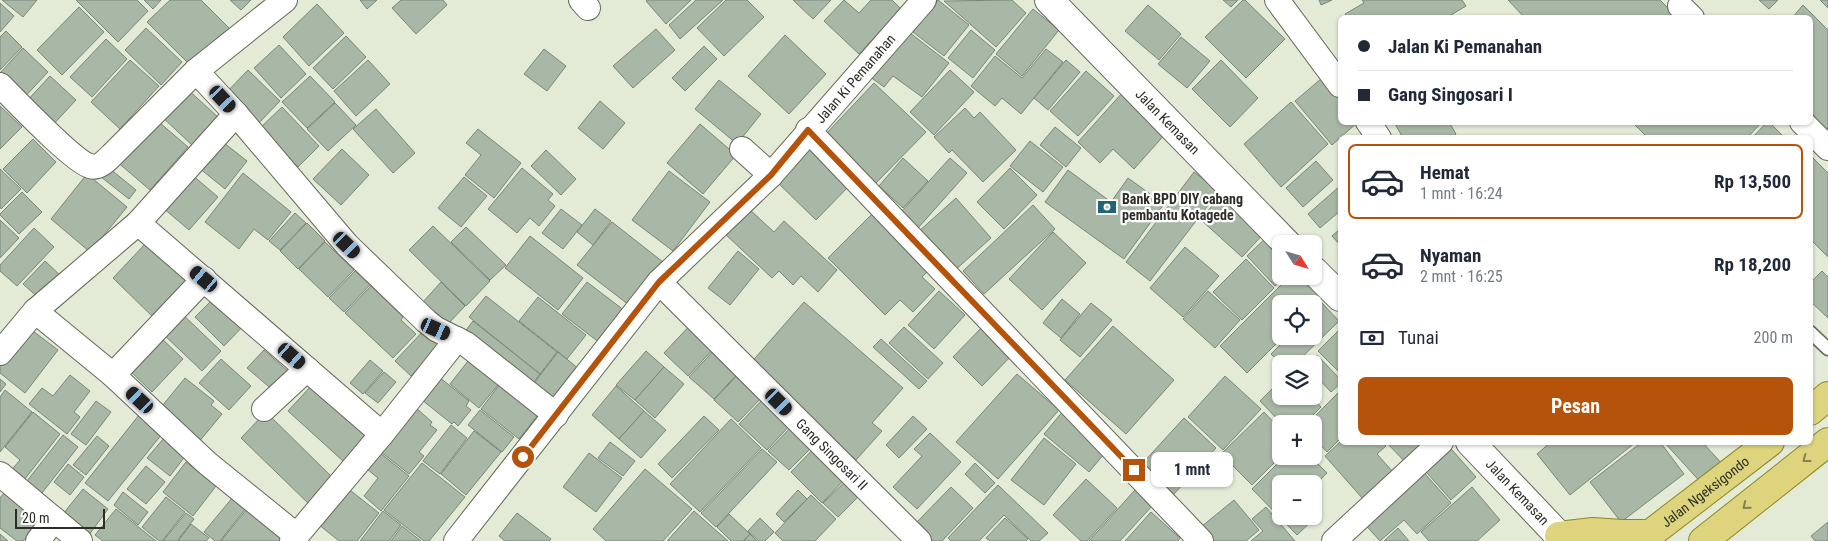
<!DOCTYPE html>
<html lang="id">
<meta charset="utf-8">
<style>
body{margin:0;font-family:"Roboto Condensed",sans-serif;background:#f6f6f7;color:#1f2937;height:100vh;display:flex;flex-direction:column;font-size:19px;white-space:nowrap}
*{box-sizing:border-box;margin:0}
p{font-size:16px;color:#747a83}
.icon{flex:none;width:28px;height:28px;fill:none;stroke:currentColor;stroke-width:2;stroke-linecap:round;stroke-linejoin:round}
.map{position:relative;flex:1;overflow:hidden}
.drawer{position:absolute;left:1338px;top:135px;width:475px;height:310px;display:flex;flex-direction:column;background:#fff;border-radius:8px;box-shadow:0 1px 4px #0004}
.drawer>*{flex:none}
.hud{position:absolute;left:1338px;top:15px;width:475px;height:110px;border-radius:8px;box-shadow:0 1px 4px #0004;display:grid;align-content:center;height:110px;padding:0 20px;background:#fff}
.needle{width:32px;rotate:127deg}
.controls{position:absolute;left:1272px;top:235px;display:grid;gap:10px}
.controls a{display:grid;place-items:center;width:50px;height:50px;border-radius:8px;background:#fff;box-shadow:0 1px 4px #0004;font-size:25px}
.scale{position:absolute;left:15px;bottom:12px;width:90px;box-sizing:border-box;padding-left:5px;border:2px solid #2b2d26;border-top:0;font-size:14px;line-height:18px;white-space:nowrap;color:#2b2d26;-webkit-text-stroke:4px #fff;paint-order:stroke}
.end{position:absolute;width:22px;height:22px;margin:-11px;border:6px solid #b45309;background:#fff;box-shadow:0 0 0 2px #fff}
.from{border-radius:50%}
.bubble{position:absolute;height:35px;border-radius:8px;background:#fff;box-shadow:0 1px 4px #0004;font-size:16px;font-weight:700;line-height:35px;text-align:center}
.car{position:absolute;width:15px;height:30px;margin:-15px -8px;border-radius:6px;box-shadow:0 0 4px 1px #0007;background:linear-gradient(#222 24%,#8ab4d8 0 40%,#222 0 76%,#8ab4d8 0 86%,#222 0)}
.hud b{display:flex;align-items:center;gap:18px;height:48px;font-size:19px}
.hud b+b{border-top:1px solid #e0e1e3}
.hud i{width:12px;height:12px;background:#1f2937}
ul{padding:9px 0 0;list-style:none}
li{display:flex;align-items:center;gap:15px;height:75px;margin:0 10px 8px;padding:0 10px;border:2px solid transparent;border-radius:8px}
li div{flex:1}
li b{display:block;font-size:19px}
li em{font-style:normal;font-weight:700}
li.on{border-color:#b45309}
li>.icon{width:45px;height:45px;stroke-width:1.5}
.pay{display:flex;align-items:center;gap:12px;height:55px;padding:0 20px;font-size:19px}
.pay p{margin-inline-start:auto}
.action{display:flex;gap:10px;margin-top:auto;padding:10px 20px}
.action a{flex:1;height:58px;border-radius:8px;background:#b45309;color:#fff;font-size:20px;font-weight:700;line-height:58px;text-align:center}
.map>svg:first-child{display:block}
.building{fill:#a8b7a6;stroke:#798778}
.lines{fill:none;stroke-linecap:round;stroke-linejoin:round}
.service-casing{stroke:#636957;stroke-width:15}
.minor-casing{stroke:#636957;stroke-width:26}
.tertiary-casing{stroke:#636957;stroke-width:30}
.primary-casing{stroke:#908726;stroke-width:30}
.service{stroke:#fff;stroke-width:12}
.minor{stroke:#fff;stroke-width:24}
.tertiary{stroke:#fff;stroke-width:28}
.primary{stroke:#ddd47d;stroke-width:28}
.oneway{stroke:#848052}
.route{stroke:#b45309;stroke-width:6}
.labels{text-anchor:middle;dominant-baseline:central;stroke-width:4.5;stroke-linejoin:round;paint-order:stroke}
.street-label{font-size:14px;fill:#2b2d26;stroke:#fff}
.poi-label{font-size:14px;font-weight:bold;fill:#2b2d26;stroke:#fff;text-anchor:start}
</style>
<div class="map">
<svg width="1828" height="541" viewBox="0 0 1828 541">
<rect width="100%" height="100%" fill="#e3ead6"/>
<g class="building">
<path d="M2,0H37L23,17Z"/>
<path d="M76,0H137L148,11L118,42Z"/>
<path d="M144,0H161L153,9Z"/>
<path d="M170,0H201L231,30L193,68L147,22Z"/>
<path d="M230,0H251L241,10Z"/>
<path d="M360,0H377L367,9Z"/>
<path d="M401,0H443L447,5L416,34L392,8Z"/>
<path d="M648,0H691L666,24L646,1Z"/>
<path d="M696,0H723L680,39L669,25Z"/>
<path d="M726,0H747L764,17L724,56L697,28Z"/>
<path d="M793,0H831L813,19Z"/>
<path d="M844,0L859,13L871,0H892L901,9L859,54L824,21Z"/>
<path d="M938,0L969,25L944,56L913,32Z"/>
<path d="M1012,0L1026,13L996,47L944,1Z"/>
<path d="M1223,0H1238L1231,7Z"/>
<path d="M1243,0H1245L1285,39L1246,78L1205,37Z"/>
<path d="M1319,0H1332L1321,5Z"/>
<path d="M1362,0H1462L1466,6L1446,18H1347L1345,14L1364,3Z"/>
<path d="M1508,0H1660L1678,18H1525Z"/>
<path d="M1759,0H1778L1769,9Z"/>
<path d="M1820,0H1828V8Z"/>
<path d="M0,3L14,16L0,32Z"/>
<path d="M317,4L344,33L309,66L283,37Z"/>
<path d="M1148,5L1181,34L1159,60L1125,31Z"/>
<path d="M1803,5L1828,30V133L1810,115V18H1792Z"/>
<path d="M79,7L104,32L62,75L37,50Z"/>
<path d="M1033,9L1059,30L1022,76L996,54Z"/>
<path d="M146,28L182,62L161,85L125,50Z"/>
<path d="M656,29L675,50L633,88L613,66Z"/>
<path d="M905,29L949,63L922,97L893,76L884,87L869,76Z"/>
<path d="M971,30L995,50L973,78L948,58Z"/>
<path d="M6,31L22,47L0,70V37Z"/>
<path d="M785,35L826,74L789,114L748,76Z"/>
<path d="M346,36L366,57L333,89L313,68Z"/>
<path d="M1181,37L1210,61L1187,88L1158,64Z"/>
<path d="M106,39L127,59L92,97L70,77Z"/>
<path d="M279,45L306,74L281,98L254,68Z"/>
<path d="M704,46L717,59L685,91L672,78Z"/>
<path d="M23,48L48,72L20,102L0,83V73Z"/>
<path d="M544,49L566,66L547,91L524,74Z"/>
<path d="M1046,49L1063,62L1021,114L1002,98L995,106L971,86L995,56L1022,78Z"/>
<path d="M130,60L159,86L120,129L91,102Z"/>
<path d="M368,60L390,84L356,116L334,91Z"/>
<path d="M1066,60L1080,72L1048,110L1034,98Z"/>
<path d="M1221,60L1258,98L1230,127L1192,89Z"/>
<path d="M248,70L280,101L256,126L224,95Z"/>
<path d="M950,70L974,92L934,135L910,112Z"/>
<path d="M1086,71L1114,96L1078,136L1050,111Z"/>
<path d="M50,76L76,100L50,128L24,104Z"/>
<path d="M310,76L335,102L307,128L282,102Z"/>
<path d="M1322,78L1340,100V122H1358L1332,145L1295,101Z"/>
<path d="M719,80L761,114L737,144L695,109Z"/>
<path d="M874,83L926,132L875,184L824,136Z"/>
<path d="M186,88L219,118L193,146L160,115Z"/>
<path d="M1123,92L1167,132L1134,169L1113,149L1100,163L1078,142Z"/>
<path d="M600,101L625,123L603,149L578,128Z"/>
<path d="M1291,102L1328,144L1281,187L1244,144Z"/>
<path d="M335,103L356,125L328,151L307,129Z"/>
<path d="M0,106L22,127L0,149Z"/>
<path d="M282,107L319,146L298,167L260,128Z"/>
<path d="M965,108L974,118L980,112L1016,150L983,182L952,150L949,153L934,137Z"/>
<path d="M376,109L415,153L393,173L353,129Z"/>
<path d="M153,117L188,147L150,190L115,160Z"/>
<path d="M1394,122H1449L1456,134L1450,138H1403Z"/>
<path d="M1632,122H1762L1747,138H1648Z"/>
<path d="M1767,122H1769L1785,138H1752Z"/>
<path d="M700,124L736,155L703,194L667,163Z"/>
<path d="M1055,127L1081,148L1066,167L1040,145Z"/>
<path d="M478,129L521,163L494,198L465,175L481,155L466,143Z"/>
<path d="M33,139L56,162L27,193L3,169Z"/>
<path d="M219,139L247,161L225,189L198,167Z"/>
<path d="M1030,141L1063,167L1043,192L1010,166Z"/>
<path d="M808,143L851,184L816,220L774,179Z"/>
<path d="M342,149L369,175L341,205L313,179Z"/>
<path d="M546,150L576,179L561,195L531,166Z"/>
<path d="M1810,155L1828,173V257L1810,239Z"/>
<path d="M903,158L928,181L903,208L879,186Z"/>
<path d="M950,158L967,173L918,228L901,212Z"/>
<path d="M1316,161L1333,180L1303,207L1286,188Z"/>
<path d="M109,168L136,190L129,199L101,177Z"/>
<path d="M522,168L553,194L548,200L555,206L539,226L530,218L517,233L488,209Z"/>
<path d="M1010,168L1037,195L1004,229L977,202Z"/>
<path d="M0,169L21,189L1,209L0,207Z"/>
<path d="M1068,170L1111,202L1128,178L1164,204L1124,259L1045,202Z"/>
<path d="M669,171L710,202L673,251L632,220Z"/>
<path d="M1194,172L1219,191L1150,281L1126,262Z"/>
<path d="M243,173L291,212L268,240L254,229L239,249L205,222Z"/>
<path d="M87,174L127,207L90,252L51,219Z"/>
<path d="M191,174L218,197L189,230L162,207Z"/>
<path d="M464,177L487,196L461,227L438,208Z"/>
<path d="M1340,186V211L1320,228L1308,214Z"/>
<path d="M1226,191L1268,229L1242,257L1200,219Z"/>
<path d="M22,192L42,212L19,234L0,215V214Z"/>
<path d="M956,198L991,238L953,272L918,232Z"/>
<path d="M1033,205L1055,229L984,294L963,271Z"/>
<path d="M748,208L774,232L784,221L837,270L818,292L801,276L793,285L779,271L772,278L724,233Z"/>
<path d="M561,209L582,225L563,249L542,233Z"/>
<path d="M595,209L611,221L593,245L577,232Z"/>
<path d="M876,210L933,266L922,277L935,289L913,312L900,300L885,315L828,258Z"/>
<path d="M295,213L306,223L280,250L269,241Z"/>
<path d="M0,220L19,238L0,258Z"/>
<path d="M612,222L663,262L629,305L577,265Z"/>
<path d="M307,223L325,241L298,269L280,251Z"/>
<path d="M433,226L490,281L466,306L409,250Z"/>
<path d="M466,227L506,265L490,280L451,242Z"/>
<path d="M34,228L54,247L17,286L0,271V265Z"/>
<path d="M1340,229V245L1332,236Z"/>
<path d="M1053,232L1086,263L1042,310L1009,279Z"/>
<path d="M1271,233L1281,245V276H1286L1275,286L1247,256Z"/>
<path d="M530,236L583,278L558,310L505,268Z"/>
<path d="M147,242L191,285L157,321L113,278Z"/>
<path d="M325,242L354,270L328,297L299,269Z"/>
<path d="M1185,247L1219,276L1183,317L1150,288Z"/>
<path d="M738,251L759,269L730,305L708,288Z"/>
<path d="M1246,259L1274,288L1242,320L1213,292Z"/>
<path d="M45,261L62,277L41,300L23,284Z"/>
<path d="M355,271L370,285L344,312L329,298Z"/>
<path d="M1822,271L1828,277V318L1810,301V283Z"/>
<path d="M1290,276H1301L1322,297L1314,306V304H1281V336H1284L1247,373L1220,346Z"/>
<path d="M441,282L465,306L447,325L423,302Z"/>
<path d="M587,282L625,311L600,343L562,314Z"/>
<path d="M371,286L403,317L401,320L416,334L393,358L345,313Z"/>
<path d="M939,291L965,315L934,349L908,325Z"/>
<path d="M1208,291L1240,320L1215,348L1183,319Z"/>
<path d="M217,295L246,323L224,346L195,317Z"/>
<path d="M486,296L557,352L540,374L469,317Z"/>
<path d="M538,297L586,335L567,359L519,321Z"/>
<path d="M1062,299L1080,314L1061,338L1043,323Z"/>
<path d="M804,302L903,388L872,423L882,431L856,460L749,365Z"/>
<path d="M1091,303L1112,320L1080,357L1060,340Z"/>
<path d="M1322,303L1339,321L1295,364H1281L1271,354L1289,336H1314V312Z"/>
<path d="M180,312L221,351L202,371L162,333Z"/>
<path d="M473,321L540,374L530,387L463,334Z"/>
<path d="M694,321L718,344L688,376L664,353Z"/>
<path d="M985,324L1014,353L982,386L953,357Z"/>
<path d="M1113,326L1174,380L1126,434L1065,380Z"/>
<path d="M904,327L943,363L928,379L889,343Z"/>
<path d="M29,328L58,350L25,393L0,373V365Z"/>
<path d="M426,328L442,343L411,376L395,361Z"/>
<path d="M1340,329V373L1318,351Z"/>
<path d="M157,334L183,359L152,392L126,367Z"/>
<path d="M881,339L927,381L919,389L873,347Z"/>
<path d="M719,345L743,368L714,399L689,377Z"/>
<path d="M264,350L291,374L275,392L247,368Z"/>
<path d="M646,351L664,367L635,400L616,385Z"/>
<path d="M558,352L579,369L552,404L531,387Z"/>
<path d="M1317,355L1340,379V384L1331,392L1314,374V364H1308Z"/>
<path d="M472,356L502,380L479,408L450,384Z"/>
<path d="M221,359L251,386L229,410L199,383Z"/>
<path d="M370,360L383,371L363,394L350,383Z"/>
<path d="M664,367L684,384L655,418L635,400Z"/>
<path d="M743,369L768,391L738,422L714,400Z"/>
<path d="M384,372L396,382L378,403L365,393Z"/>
<path d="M1017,374L1059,410L998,479L956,442Z"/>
<path d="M70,375L90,391L74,412L80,417L67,434L29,404L42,388L53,396Z"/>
<path d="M1225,376L1261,409L1223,450L1188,417Z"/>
<path d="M439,377L469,401L466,406L471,410L458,426L454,422L452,424L422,400Z"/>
<path d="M185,378L214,401L211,405L222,414L198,443L158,411Z"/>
<path d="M0,379L6,384L0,392Z"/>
<path d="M503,380L542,410L519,439L481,409Z"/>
<path d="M1281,380V396H1311L1321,407L1304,424H1282L1260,401Z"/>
<path d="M311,386L366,436L343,461L288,411Z"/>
<path d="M616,386L644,411L619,439L592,415Z"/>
<path d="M5,390L32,412L0,452V397Z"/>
<path d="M1340,391V439L1327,452L1314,438V424H1307Z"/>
<path d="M767,395L794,421L767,450L739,424Z"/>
<path d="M96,401L111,412L86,445L71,434Z"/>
<path d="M416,408L432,422L430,425L437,430L419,452L424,456L409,474L381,452Z"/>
<path d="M480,410L514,437L502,452L468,425Z"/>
<path d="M1064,410L1109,448L1089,472L1044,434Z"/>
<path d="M644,411L666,430L641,458L619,439Z"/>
<path d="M33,412L60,434L21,484L8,474L20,460L5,447Z"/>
<path d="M266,412L336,481L312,507L241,438Z"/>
<path d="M1264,412L1281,430V456L1252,485L1221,454Z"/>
<path d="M139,415L162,434L108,501L85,483Z"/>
<path d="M704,416L719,430L672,478L658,464Z"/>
<path d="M913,416L927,429L899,458L886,445Z"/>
<path d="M1184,418L1216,448L1174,494L1141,465Z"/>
<path d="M731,419L761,448L700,512L670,484Z"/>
<path d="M451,425L467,438L440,474L423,461Z"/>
<path d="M793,425L814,445L789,470L768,451Z"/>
<path d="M474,431L501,452L466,495L441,474Z"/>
<path d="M930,433L961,462L917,509L893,487L922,456L914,449Z"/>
<path d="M63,435L78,447L38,498L23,486Z"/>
<path d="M97,436L109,446L86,475L73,465Z"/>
<path d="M164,438L186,455L170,476L147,458Z"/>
<path d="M1044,438L1076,464L1044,505L1011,480Z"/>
<path d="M610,442L635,461L623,476L598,458Z"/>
<path d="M1340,442H1382L1386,446L1377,454L1393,472L1363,499L1325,456Z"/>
<path d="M1386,442H1431L1407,464Z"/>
<path d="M1445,442L1476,477L1451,500L1420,465Z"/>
<path d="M1551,442H1636L1570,495L1537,454Z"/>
<path d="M1642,442H1660L1684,474L1621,522L1590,482Z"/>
<path d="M1664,442H1702L1726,468L1705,487Z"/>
<path d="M817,445L848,476L822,503L791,472Z"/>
<path d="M762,449L777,462L716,527L701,513Z"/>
<path d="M380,453L409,476L381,511L364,496L378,478L367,469Z"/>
<path d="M589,453L622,478L596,512L563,487Z"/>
<path d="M1285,456H1310L1327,473L1314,486V484H1281V516H1314V513L1317,516L1297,535L1252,489Z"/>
<path d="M186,462L216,486L193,516L163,492Z"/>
<path d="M422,463L465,497L429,541H424L384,510Z"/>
<path d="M975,463L995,483L985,493L965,474Z"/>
<path d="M68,464L84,477L70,495L54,482Z"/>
<path d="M146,466L165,482L146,504L127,489Z"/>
<path d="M1419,467L1451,503L1417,534L1404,520L1380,541L1361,520Z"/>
<path d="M645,469L692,509L663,541H606L593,529Z"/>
<path d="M849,478L863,492L838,517L823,503Z"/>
<path d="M1086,479L1117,508L1087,541H1081L1053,515Z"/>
<path d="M998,485L1048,533L1039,541H1031L1004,515L979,541H951L948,538Z"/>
<path d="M346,487L379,513L357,541H339L318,524Z"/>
<path d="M951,487L973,508L942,541H933L915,524Z"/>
<path d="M1472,487L1500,520L1477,541H1429L1421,532Z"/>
<path d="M8,488L43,516L23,541H17L0,528V498Z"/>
<path d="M83,489L108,509L89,535L63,514Z"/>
<path d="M798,490L807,499L784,522L776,514Z"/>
<path d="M1135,490L1153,505L1120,541H1089Z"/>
<path d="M123,492L148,512L138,525L114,505Z"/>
<path d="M811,495L836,519L815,541H783L775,533Z"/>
<path d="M166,497L185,512L162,541H159L142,527Z"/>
<path d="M233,497L246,508L220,541H215L204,532Z"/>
<path d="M1234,500L1259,530L1246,541H1213L1201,527Z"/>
<path d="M1266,507L1295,541H1251L1263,531L1252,519Z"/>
<path d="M116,509L156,541H103L95,535Z"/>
<path d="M247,509L287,541H221Z"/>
<path d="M383,511L401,525L389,541H360Z"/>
<path d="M694,511L728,541H667Z"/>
<path d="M1151,512L1180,538L1178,541H1125Z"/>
<path d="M186,513L194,519L177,541H163Z"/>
<path d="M517,513L551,539L549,541H505L499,536Z"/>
<path d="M729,514L750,534L743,541H731L717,527Z"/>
<path d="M760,518L774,532L765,541H759L748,531Z"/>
<path d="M1005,518L1028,539L1026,541H990L986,538Z"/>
<path d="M1828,522V541H1815L1811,536Z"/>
<path d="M191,524L209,538L206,541H178Z"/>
<path d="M402,526L421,541H391Z"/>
<path d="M1398,528L1409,541H1384Z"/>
<path d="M0,534L8,541H0Z"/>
<path d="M750,534L757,541H744Z"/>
</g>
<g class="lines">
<g class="service-casing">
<path id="service" d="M1810,332L1828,349"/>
</g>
<g class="minor-casing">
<g id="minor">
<path d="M581,0L588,8"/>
<path d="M1277,0L1340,85"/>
<path d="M1680,6L1692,18"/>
<path d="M196,71L236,114L347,245L426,321L436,329L466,344L556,415"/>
<path d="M0,85C15,100 74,162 90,166C99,169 107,160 113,154L196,71L285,0"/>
<path d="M1368,122L1379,138"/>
<path d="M1802,122L1828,148"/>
<path d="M808,130L1201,541"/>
<path d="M742,149L771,175"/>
<path d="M138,223L382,434"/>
<path id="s1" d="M659,282L919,541"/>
<path d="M35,311L113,375L207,463L296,535"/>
<path d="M0,353L35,311L138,223L236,114"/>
<path d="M113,375L204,279"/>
<path d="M264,409L307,369"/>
<path d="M0,474L80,541"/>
<path d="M38,541L54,519"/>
<path d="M292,541L382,434L457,339"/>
<path id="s2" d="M456,541L659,282L771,175L924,0"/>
<path d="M1334,541L1441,442"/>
</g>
</g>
<g class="tertiary-casing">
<g id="tertiary">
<path id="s3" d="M1049,0L1287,244"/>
<path d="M1314,271L1340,297"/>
<path id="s4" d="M1470,442L1564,541"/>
</g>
</g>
<g class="primary-casing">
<g id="primary">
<path d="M1810,411L1828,396"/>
<path d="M1559,536L1593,532L1622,534H1650"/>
<path id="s5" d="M1641,541L1770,442"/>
<path d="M1703,541L1828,442"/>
</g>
</g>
<use href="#service" class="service"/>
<use href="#minor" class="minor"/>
<use href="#tertiary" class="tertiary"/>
<use href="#primary" class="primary"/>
</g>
<defs><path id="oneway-chevron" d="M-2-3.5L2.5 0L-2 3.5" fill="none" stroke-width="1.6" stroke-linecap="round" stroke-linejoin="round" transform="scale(1.25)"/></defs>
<g class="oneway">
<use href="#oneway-chevron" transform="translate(1806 459) rotate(143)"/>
<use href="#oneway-chevron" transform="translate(1746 506) rotate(141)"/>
</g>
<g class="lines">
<path class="route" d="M523,457L659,282L771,175L808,130L1134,470"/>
</g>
<defs>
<g id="bank-bare" transform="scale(1.5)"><path d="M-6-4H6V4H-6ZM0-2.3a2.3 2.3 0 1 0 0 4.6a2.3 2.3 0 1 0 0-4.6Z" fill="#226377" stroke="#fff" stroke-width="2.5" paint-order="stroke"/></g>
</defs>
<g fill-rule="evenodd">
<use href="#bank-bare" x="1107" y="207"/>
</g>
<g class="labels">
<g class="street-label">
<text stroke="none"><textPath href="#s2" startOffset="612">Jalan Ki Pemanahan</textPath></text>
<text stroke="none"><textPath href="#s3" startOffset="170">Jalan Kemasan</textPath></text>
<text stroke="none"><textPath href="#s1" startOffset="244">Gang Singosari II</textPath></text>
<text stroke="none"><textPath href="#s4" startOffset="69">Jalan Kemasan</textPath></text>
<text stroke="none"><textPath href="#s5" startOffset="81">Jalan Ngeksigondo</textPath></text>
</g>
<g class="poi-label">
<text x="1122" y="199">Bank BPD DIY cabang<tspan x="1122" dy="16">pembantu Kotagede</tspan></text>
</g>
</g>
</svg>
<div class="controls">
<a><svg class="needle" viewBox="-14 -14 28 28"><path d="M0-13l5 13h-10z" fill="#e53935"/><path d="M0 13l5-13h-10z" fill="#747a83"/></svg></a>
<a><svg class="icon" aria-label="locate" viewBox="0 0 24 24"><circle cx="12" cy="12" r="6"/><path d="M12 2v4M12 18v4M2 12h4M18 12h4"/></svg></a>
<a><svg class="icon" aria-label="layers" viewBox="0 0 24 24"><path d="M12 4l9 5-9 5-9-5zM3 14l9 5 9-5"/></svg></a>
<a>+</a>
<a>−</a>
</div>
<div class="scale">20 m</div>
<i class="end from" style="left:523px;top:457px"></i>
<i class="end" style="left:1134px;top:470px"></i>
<div class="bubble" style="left:1151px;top:452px;width:82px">1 mnt</div>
<i class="car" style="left:223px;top:99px;rotate:137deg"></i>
<i class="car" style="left:347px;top:245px;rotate:134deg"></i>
<i class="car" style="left:204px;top:279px;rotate:310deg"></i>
<i class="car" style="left:436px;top:329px;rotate:114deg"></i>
<i class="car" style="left:292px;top:356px;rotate:131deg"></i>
<i class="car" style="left:140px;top:400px;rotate:313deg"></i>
<i class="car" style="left:779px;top:402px;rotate:135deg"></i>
<div class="hud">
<b><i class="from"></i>Jalan Ki Pemanahan</b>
<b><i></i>Gang Singosari I</b>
</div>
<section class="drawer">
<ul>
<li class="on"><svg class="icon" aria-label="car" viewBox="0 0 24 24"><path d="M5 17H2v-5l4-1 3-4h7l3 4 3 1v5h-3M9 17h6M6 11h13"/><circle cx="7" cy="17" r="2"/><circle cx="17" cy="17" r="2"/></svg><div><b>Hemat</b><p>1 mnt · 16:24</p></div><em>Rp 13,500</em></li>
<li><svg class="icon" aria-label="car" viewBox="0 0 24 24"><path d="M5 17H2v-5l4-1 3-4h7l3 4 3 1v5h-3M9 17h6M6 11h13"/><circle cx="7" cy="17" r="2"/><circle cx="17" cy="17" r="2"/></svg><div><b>Nyaman</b><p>2 mnt · 16:25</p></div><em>Rp 18,200</em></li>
</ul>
<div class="pay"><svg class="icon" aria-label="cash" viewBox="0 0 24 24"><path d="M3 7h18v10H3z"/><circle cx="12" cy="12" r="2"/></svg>Tunai<p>200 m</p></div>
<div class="action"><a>Pesan</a></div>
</section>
</div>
